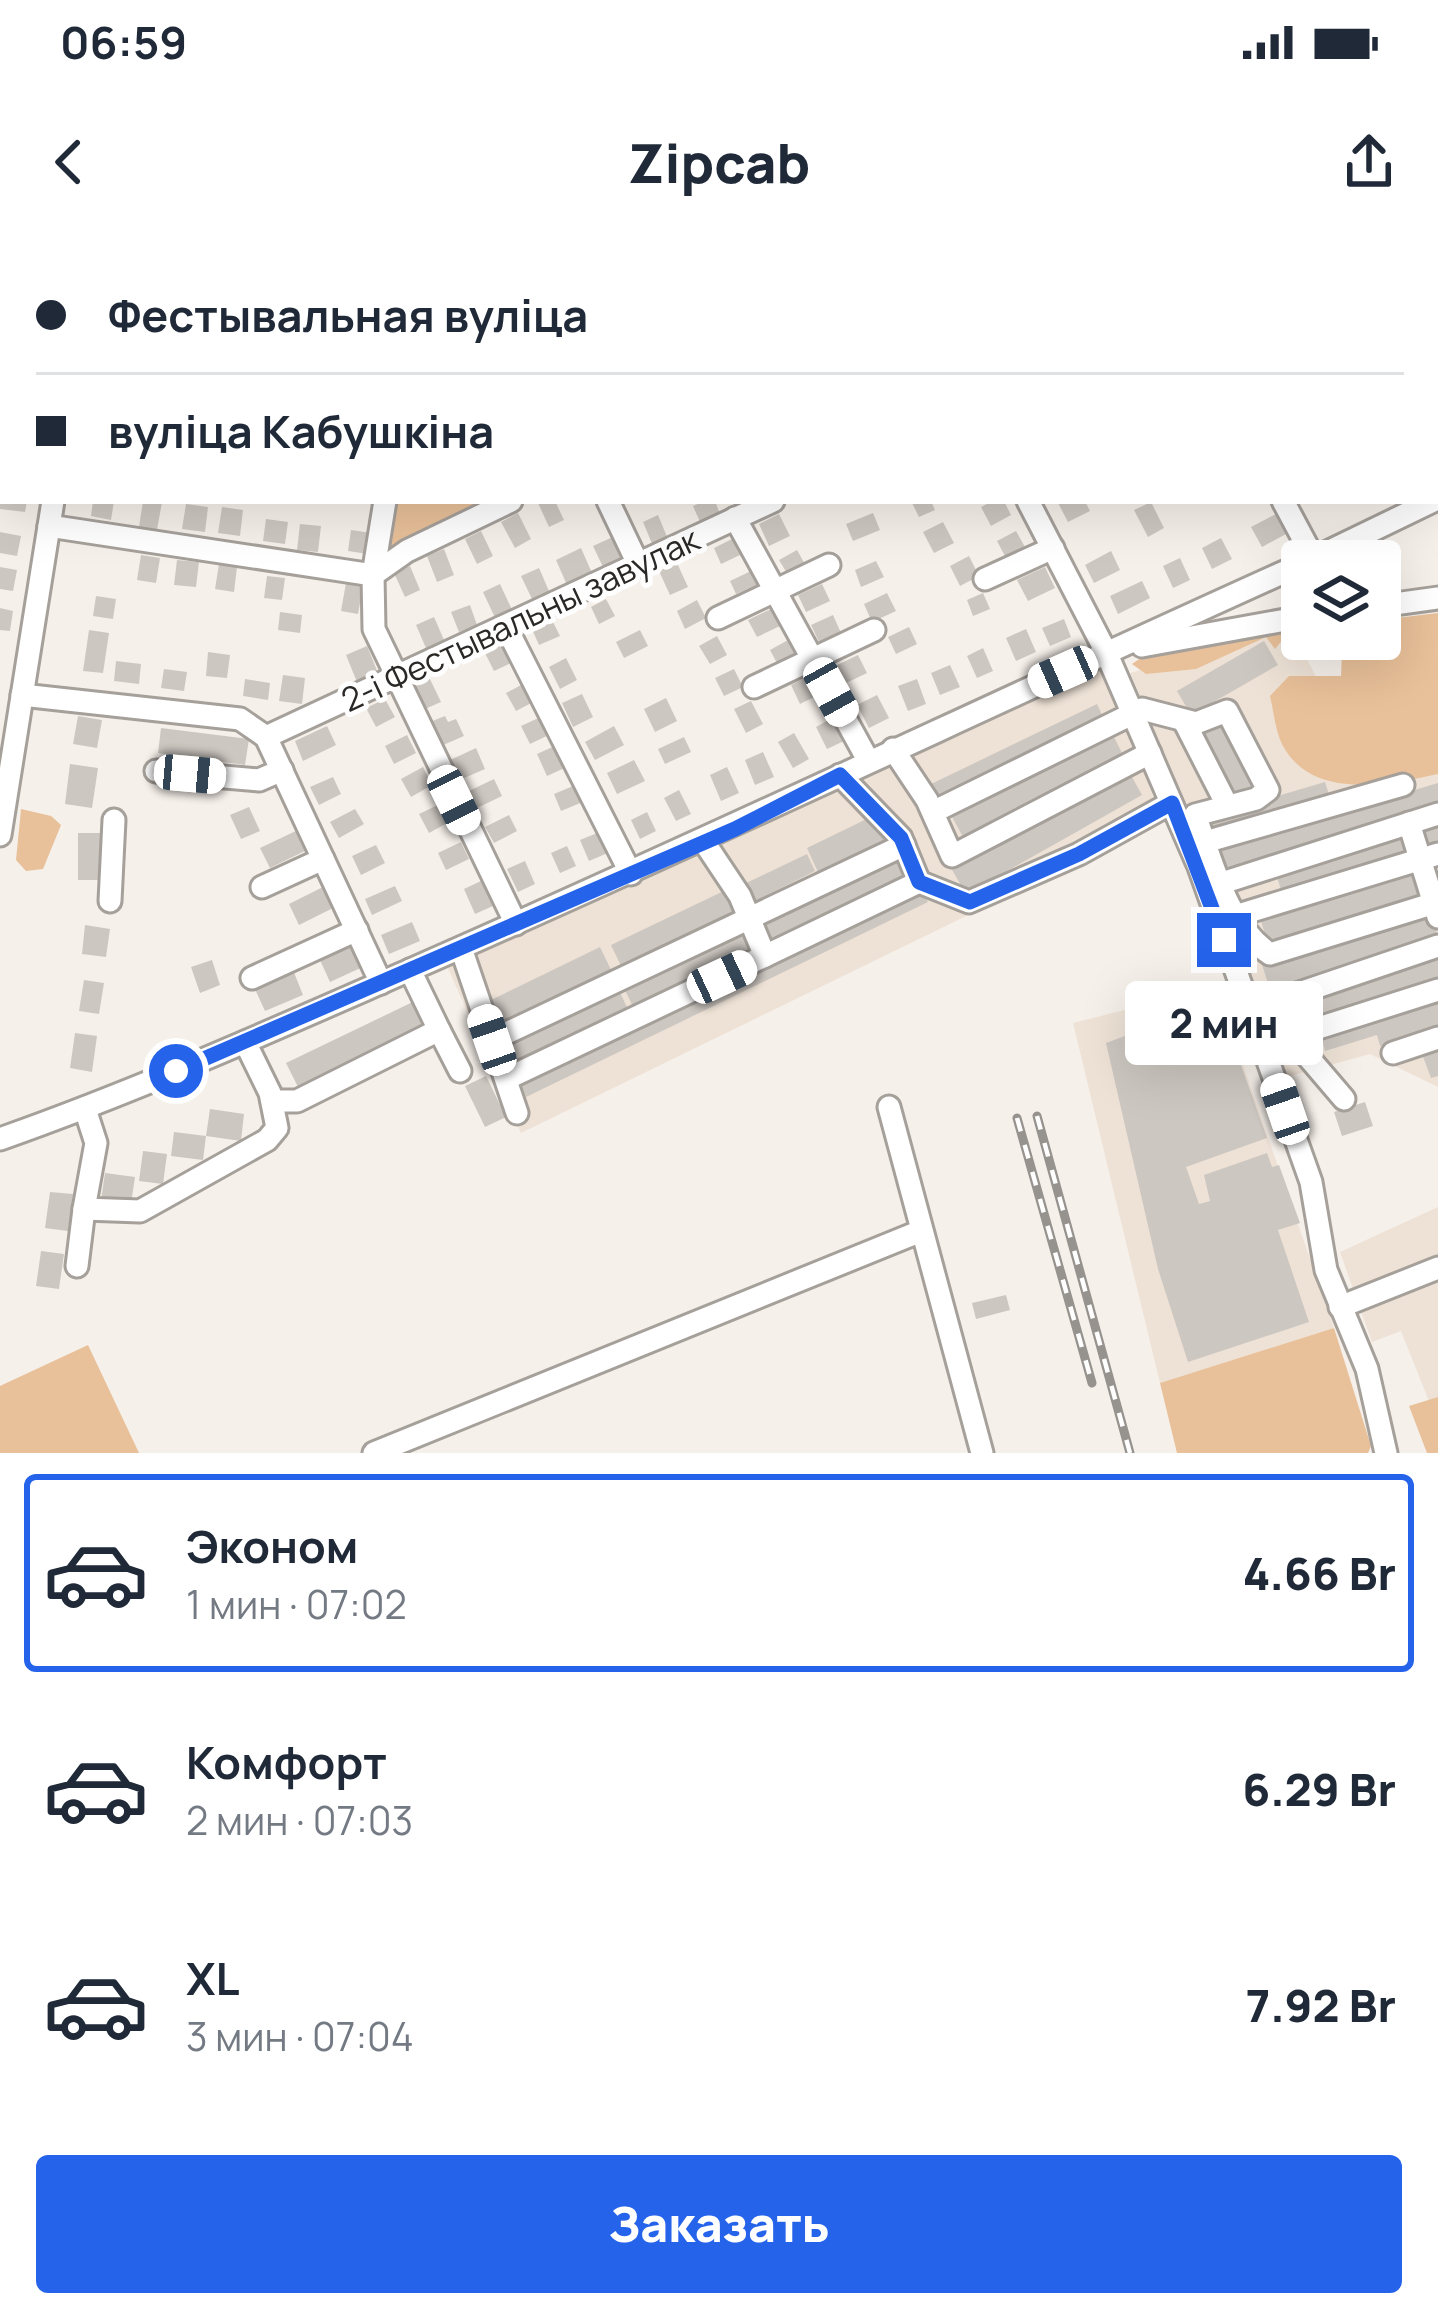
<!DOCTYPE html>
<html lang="ru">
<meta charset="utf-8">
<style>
body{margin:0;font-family:Manrope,sans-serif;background:#f2f2f3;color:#1f2937;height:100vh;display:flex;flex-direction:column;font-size:45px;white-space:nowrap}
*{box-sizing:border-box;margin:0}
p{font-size:39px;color:#747a83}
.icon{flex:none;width:66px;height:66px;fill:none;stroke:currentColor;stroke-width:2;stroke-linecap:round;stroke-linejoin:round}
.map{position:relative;height:1213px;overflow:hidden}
.sheet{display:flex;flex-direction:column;background:#fff;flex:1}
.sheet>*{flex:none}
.top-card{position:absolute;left:0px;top:0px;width:1440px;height:264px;box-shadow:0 12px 48px #0002;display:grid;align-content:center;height:264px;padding:0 36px;background:#fff}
.buttons{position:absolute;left:1281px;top:300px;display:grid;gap:24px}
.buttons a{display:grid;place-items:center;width:120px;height:120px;border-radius:12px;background:#fff;box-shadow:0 12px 48px #0002;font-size:60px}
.end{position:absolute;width:54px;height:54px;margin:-27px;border:15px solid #2563eb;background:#fff;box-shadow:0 0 0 6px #fff}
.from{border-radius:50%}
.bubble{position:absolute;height:84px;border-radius:12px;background:#fff;box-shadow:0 12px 48px #0002;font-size:39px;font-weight:800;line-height:84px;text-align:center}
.car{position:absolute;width:36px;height:72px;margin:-36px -18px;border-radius:15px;box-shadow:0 0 9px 3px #0007;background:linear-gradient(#fff 24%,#345 0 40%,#fff 0 76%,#345 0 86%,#fff 0)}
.top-card b{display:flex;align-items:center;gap:42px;height:114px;font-size:45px}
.top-card b+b{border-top:3px solid #e0e1e3}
.top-card i{width:30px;height:30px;background:#1f2937}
ul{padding:21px 0 0;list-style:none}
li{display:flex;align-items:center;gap:36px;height:198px;margin:0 24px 18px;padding:0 12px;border:6px solid transparent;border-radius:12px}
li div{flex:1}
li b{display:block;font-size:45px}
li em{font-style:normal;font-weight:800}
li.active{border-color:#2563eb}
li>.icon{width:108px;height:108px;stroke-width:1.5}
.primary-button{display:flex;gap:24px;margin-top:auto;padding:24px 36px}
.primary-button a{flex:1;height:138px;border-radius:12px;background:#2563eb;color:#fff;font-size:48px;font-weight:800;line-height:138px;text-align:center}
.status{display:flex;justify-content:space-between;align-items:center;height:84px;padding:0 60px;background:#fff;direction:ltr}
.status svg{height:33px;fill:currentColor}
header{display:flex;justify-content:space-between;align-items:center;height:156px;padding:0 36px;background:#fff;font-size:54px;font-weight:800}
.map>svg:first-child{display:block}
.built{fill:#eee2d6}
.green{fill:#e8c099}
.building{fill:#cdc7c1}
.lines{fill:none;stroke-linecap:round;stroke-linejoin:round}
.minor-casing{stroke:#a6a09b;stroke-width:27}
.minor{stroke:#fff;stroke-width:21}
.rail-casing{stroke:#96928e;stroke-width:9}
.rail{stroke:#fefefe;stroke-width:4.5;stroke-dasharray:14;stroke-linecap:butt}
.route{stroke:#2563eb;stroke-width:15}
.labels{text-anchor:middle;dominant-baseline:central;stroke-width:10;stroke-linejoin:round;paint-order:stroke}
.street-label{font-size:33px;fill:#2a2826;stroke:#fefefe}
</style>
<div class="status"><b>06:59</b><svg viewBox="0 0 49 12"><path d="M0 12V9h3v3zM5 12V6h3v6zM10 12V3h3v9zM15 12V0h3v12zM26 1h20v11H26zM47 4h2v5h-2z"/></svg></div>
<header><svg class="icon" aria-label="back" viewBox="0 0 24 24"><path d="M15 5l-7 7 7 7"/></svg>Zipcab<svg class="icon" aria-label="share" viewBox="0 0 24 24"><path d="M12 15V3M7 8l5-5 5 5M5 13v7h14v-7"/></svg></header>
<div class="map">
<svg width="1438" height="1213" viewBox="0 0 1438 1213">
<rect width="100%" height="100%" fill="#f6f0ea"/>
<g class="built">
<path d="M1291,388L1371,544L1438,532V847L1370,814L1283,838L1195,587L1130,433Z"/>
<path d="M1100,425L1163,580L521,893L447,726Z"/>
<path d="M1216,747L1334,1088L1160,1143L1073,783Z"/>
<path d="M1438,967V1157L1429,1161L1401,1091L1372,1102L1340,1012Z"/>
</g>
<g class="green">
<path d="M396,261H484L390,309Z"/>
<path d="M1438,373V534C1391,544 1318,560 1286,511C1276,497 1274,473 1270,456L1289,436H1341L1342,411L1299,403L1300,391L1302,399H1380V380Z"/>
<path d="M1279,391L1285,397L1275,409L1266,397L1196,429L1146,434L1132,424L1145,415Z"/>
<path d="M21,569L51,576L61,585L43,629L26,631L16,620Z"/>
<path d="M1334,1088L1371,1206L1368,1213H1177L1160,1143Z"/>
<path d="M88,1105L139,1213H0V1146Z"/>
<path d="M1438,1157V1213H1427L1409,1166Z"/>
</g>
<g class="building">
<path d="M0,261H27L25,272L0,269Z"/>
<path d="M93,261H114L111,280L91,276Z"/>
<path d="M143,261L162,262L157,290L139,287Z"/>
<path d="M555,261L564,280L549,287L538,263Z"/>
<path d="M705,261H715L720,274L700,282L693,266Z"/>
<path d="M911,261H931L935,270L919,277Z"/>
<path d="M993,261H1004L1011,275L991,286L981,267Z"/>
<path d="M1057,261H1085L1090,271L1068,282Z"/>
<path d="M1151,262L1164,288L1148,297L1134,270Z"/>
<path d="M186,264L208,267L205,292L182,289Z"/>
<path d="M222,267L243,270L240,296L218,293Z"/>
<path d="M518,273L531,299L515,308L501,282Z"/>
<path d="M873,273L880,290L853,301L846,284Z"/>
<path d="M779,274L790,296L769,306L759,284Z"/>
<path d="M1276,274L1286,294L1262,307L1251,287Z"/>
<path d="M658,275L668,299L653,306L643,282Z"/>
<path d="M266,279L288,282L285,304L263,301Z"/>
<path d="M943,282L954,303L934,313L923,292Z"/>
<path d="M300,284L321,286L318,312L297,310Z"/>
<path d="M351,290L371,293L368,314L348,311Z"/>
<path d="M481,291L493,316L477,324L465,299Z"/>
<path d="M1016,291L1025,307L1006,318L997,301Z"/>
<path d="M0,292L21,296L17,316L0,313Z"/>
<path d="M615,296L624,317L603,327L593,306Z"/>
<path d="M1221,298L1232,319L1212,329L1202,308Z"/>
<path d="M732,299L740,315L721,324L714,308Z"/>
<path d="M581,308L592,333L567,345L556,320Z"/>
<path d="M444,309L454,335L437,342L427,316Z"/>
<path d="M797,310L806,326L788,335L779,320Z"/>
<path d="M1111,311L1120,330L1094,343L1085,325Z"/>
<path d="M141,315L160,318L156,343L137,340Z"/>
<path d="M969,316L979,336L960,346L950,326Z"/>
<path d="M1180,318L1190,340L1173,348L1163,326Z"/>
<path d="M177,320L199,322L196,347L174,345Z"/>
<path d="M876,321L884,337L861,347L855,330Z"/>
<path d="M677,323L688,347L670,355L659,331Z"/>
<path d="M219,324L237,327L234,352L215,349Z"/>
<path d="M410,326L420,350L405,357L394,333Z"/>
<path d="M0,327L17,330L13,351L0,349Z"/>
<path d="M1045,327L1055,348L1028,361L1017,340Z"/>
<path d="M539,328L549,351L532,359L521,336Z"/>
<path d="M751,331L758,344L736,354L730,341Z"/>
<path d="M267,336L285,338L282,360L264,358Z"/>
<path d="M1142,341L1150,358L1118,374L1110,356Z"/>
<path d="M346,343L363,346L358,374L341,371Z"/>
<path d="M500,344L514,374L497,382L483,352Z"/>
<path d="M822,344L830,361L806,372L798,355Z"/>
<path d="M887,353L896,371L872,382L864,364Z"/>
<path d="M983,353L990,369L973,376L967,360Z"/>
<path d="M96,356L116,359L113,379L93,376Z"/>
<path d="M606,359L615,376L599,384L591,367Z"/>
<path d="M697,360L706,378L685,389L677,371Z"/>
<path d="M470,365L477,385L459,392L451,372Z"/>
<path d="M0,368L13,371L10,391L0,390Z"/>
<path d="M771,369L780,386L757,397L748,380Z"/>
<path d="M280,372L302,375L300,393L278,390Z"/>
<path d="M833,375L841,393L819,402L811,385Z"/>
<path d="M434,377L444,400L426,408L416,385Z"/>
<path d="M551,378L560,396L539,405L531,387Z"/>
<path d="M1064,379L1071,397L1050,406L1042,388Z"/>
<path d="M909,387L917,404L896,414L888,397Z"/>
<path d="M1026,389L1036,412L1016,421L1006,398Z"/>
<path d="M89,390L109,393L103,433L83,431Z"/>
<path d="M640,390L648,406L624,418L616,402Z"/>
<path d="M717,396L727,415L710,424L699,406Z"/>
<path d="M788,400L797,418L779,427L770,410Z"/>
<path d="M1264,401L1278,425L1191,475L1177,451Z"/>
<path d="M506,402L515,421L494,431L485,413Z"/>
<path d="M367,406L378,433L357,442L346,415Z"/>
<path d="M983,408L993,431L977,438L967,416Z"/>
<path d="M208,412L230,415L227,438L206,436Z"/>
<path d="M858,415L867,433L842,445L833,427Z"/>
<path d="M566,418L577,440L560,449L549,427Z"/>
<path d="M116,421L141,424L139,444L114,441Z"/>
<path d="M950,425L960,447L940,455L931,433Z"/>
<path d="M164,429L187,432L184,451L161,448Z"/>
<path d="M734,429L743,447L724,456L715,438Z"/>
<path d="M283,435L305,438L302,464L279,461Z"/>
<path d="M429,437L441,462L425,469L413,445Z"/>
<path d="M807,437L816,456L800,464L791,445Z"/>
<path d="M245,439L270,443L268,460L243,456Z"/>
<path d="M917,439L926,464L908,471L898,446Z"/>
<path d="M525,443L535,461L516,471L506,453Z"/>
<path d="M582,454L593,477L573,487L562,463Z"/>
<path d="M877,455L889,478L869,488L857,465Z"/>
<path d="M666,458L677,481L655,492L644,469Z"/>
<path d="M385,459L395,477L376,487L366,468Z"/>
<path d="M751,461L763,484L746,493L734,469Z"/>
<path d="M1097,464L1103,477L933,559L927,546Z"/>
<path d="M545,475L553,493L530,504L521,486Z"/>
<path d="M78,476L102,480L97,508L73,504Z"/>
<path d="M445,476L448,482L456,479L464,496L441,506L430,482Z"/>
<path d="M832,478L844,501L827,509L816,487Z"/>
<path d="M1222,479L1261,545L1239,558L1199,492Z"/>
<path d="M327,486L336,505L303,521L295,501Z"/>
<path d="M614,486L624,505L595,520L585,502Z"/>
<path d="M161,488L249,499L245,525L158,513Z"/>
<path d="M1110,489L1123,515L964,599L950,573Z"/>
<path d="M794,493L809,519L793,528L778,502Z"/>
<path d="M407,495L416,513L394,524L385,506Z"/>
<path d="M684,497L691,512L665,524L658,509Z"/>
<path d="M559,504L569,526L547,536L537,514Z"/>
<path d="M476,508L485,529L455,542L446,522Z"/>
<path d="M763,512L774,537L755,545L745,520Z"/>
<path d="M634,520L645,541L617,554L607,533Z"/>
<path d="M70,524L98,528L92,568L65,564Z"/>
<path d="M423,527L432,545L411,557L401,539Z"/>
<path d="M727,527L739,553L721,561L710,535Z"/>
<path d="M1127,528L1142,555L966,654L951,628Z"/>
<path d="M333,537L341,554L319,565L310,547Z"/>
<path d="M494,539L502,556L477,568L469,551Z"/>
<path d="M1325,542L1330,558L1212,593L1207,577Z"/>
<path d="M1438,543V566L1222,630L1216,609Z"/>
<path d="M578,544L585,561L561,571L554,554Z"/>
<path d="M679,550L691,574L676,581L664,558Z"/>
<path d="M440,564L449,582L429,593L419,574Z"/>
<path d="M249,567L260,591L241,599L230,575Z"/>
<path d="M355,569L364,584L339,598L330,582Z"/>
<path d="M647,572L656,591L640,599L631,580Z"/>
<path d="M877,574L888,598L818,632L807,608Z"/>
<path d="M509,575L517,591L494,603L485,587Z"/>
<path d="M1438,581V609L1428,613L1420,587Z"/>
<path d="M300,589L309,609L270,628L260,608Z"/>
<path d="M1406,590L1414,616L1283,657L1275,630Z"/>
<path d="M602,591L610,612L589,621L580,600Z"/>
<path d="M78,593H107L106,640H78Z"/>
<path d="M461,602L469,619L446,630L438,613Z"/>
<path d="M376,605L385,623L361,635L352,616Z"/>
<path d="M567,606L576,626L560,633L551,613Z"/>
<path d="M807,614L815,631L751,663L742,645Z"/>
<path d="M899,615L908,634L764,704L755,685Z"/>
<path d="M525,621L535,644L518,652L507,629Z"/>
<path d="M1418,628L1428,661L1269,709L1260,677Z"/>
<path d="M481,641L493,666L475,674L464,649Z"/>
<path d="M327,645L337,666L299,685L289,664Z"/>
<path d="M395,646L402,661L372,675L365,659Z"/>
<path d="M730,648L742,674L623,730L611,705Z"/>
<path d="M921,648L928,662L526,857L519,842Z"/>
<path d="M1431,673L1438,696L1272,755L1262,725Z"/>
<path d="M412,682L420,701L389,714L381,695Z"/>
<path d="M85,685L110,689L106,717L82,714Z"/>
<path d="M745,686L758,712L635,771L623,746Z"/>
<path d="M357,703L367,725L330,742L320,720Z"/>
<path d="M600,707L612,732L497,788L485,763Z"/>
<path d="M1438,715V746L1276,795L1268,767Z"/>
<path d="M212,720L220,745L200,753L191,727Z"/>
<path d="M293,730L303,755L265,771L254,747Z"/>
<path d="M84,740L104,743L99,774L79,771Z"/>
<path d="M618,748L630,774L516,829L504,803Z"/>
<path d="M419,759L430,782L298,847L286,823Z"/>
<path d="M1438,762V789L1380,806L1377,795L1325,811L1321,797Z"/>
<path d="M1225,780L1267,898L1186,927L1199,964L1210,961L1204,935L1267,913L1272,927L1279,925L1300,983L1278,990L1309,1082L1188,1122L1158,1029L1106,803L1133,793L1145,825L1162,819L1158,807L1184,798L1189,811L1203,806L1198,790Z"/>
<path d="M75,793L97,796L92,832L70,828Z"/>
<path d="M1438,808V836L1431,838L1422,814Z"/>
<path d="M486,836L506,877L485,887L465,846Z"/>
<path d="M1365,862L1373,886L1342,896L1334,872Z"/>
<path d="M210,869L244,874L241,901L206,896L203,920L171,916L174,892L206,896Z"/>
<path d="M143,911L167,914L163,944L139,941Z"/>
<path d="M105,933L135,937L131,964L101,960Z"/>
<path d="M50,952L73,954L68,991L45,988Z"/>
<path d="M41,1011L64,1014L59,1049L36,1046Z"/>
<path d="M1006,1055L1010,1070L976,1079L972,1063Z"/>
</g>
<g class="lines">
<g class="minor-casing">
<g id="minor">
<path d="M640,0L641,3"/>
<path d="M759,0L760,3"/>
<path d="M880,0L882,3"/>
<path d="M1011,0L1012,3"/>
<path d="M1147,0L1149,3"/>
<path d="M1420,0L1424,3"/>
<path d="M95,3L96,0"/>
<path d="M218,3V0"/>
<path d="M298,3V0"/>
<path d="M530,3V0"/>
<path d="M904,3L909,0"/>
<path d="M1377,3L1379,0"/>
<path d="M1437,14L1438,15"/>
<path d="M0,26L3,27"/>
<path d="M0,152H3"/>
<path d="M385,261L373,335L374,389L516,684"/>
<path d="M608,261L639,326"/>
<path d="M1028,261L1106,412L1199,627L1311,942L1326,1030L1367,1129L1386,1213"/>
<path d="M1283,261L1314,319"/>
<path d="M735,278L868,520"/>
<path d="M49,286L373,335"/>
<path d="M1309,321L1433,261"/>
<path d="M373,335L407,311L511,261"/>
<path d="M985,339L1053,308"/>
<path d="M1380,366L1438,358"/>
<path d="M718,378L829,325"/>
<path d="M506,387L631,634"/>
<path d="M1142,406L1302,377"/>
<path d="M754,447L874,390"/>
<path d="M22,455L240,479L266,497"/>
<path d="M1184,481L1227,565"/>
<path d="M266,497L773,261"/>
<path d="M266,497L381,743"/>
<path d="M893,509L927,560L952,616L1150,513"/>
<path d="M156,531L259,540L282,530"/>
<path d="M933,572L1142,469L1196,483L1227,471L1268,550L1256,559L1195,575C1213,623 1226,684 1270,714L1438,662"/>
<path d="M1409,583L1438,677"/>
<path d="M0,595L53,261"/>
<path d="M704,602L740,656L765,716L919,642L901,598L840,535"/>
<path d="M1205,602L1403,545"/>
<path d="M919,642L969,662L1079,614L1171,563"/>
<path d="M1222,643L1438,574"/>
<path d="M262,647L323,619"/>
<path d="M110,661L114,580"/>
<path d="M1235,676L1438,614"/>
<path d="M461,708L517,873"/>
<path d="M252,738L357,690"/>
<path d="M1249,770L1438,706"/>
<path d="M439,790L460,831"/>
<path d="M492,800L904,605"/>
<path d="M1297,804L1344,859"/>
<path d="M1265,813L1297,804L1309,791L1438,750"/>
<path d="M1393,813L1438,798"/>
<path d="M506,839L765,716"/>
<path d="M272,861H297L439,790L410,730"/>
<path d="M889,867L982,1213"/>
<path d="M85,869L96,903L84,969L140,971L267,900L277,888L270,853L245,802"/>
<path d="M0,899C139,850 275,789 410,730C710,599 1004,458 1302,324"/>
<path d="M77,1026L84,969"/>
<path d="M1340,1067L1438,1028"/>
<path d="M374,1213L921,991"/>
</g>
</g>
<use href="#minor" class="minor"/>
<g class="rail-casing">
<g id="rail">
<path d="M1037,876L1130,1213"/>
<path d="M1017,878L1092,1143"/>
</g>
</g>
<use href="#rail" class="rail"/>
</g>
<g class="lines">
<path class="route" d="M176,831L735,589L840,535L901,598L919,642L970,662L1079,614L1172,563L1224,700"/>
</g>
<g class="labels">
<g class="street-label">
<text transform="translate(520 379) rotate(-25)">2-і Фестывальны завулак</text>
</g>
</g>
</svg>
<div class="buttons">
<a><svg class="icon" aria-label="layers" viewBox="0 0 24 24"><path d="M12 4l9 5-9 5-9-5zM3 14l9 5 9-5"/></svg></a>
</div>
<i class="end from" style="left:176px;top:831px"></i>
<i class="end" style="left:1224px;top:700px"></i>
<div class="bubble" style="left:1125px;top:741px;width:198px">2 мин</div>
<i class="car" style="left:1063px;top:432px;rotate:246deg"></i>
<i class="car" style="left:831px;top:452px;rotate:151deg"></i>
<i class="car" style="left:190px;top:534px;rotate:95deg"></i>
<i class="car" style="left:454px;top:560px;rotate:154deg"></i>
<i class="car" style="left:722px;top:737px;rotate:65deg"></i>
<i class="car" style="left:492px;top:800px;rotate:341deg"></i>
<i class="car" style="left:1285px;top:869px;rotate:341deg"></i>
<div class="top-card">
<b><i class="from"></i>Фестывальная вуліца</b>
<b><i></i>вуліца Кабушкіна</b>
</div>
</div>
<section class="sheet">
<ul>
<li class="active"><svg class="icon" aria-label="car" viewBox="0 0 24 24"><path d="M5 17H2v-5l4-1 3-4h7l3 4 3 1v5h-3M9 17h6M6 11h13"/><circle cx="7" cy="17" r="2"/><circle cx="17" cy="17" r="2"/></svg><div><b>Эконом</b><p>1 мин · 07:02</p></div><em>4.66 Br</em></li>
<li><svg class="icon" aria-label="car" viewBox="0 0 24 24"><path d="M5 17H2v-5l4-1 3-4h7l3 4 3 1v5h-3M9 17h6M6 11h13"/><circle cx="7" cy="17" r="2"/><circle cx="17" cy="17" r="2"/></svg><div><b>Комфорт</b><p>2 мин · 07:03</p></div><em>6.29 Br</em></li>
<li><svg class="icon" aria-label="car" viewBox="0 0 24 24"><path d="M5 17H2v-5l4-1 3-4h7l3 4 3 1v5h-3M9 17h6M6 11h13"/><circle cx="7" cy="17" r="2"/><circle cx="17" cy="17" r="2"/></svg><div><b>XL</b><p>3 мин · 07:04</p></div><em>7.92 Br</em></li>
</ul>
<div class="primary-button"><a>Заказать</a></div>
</section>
